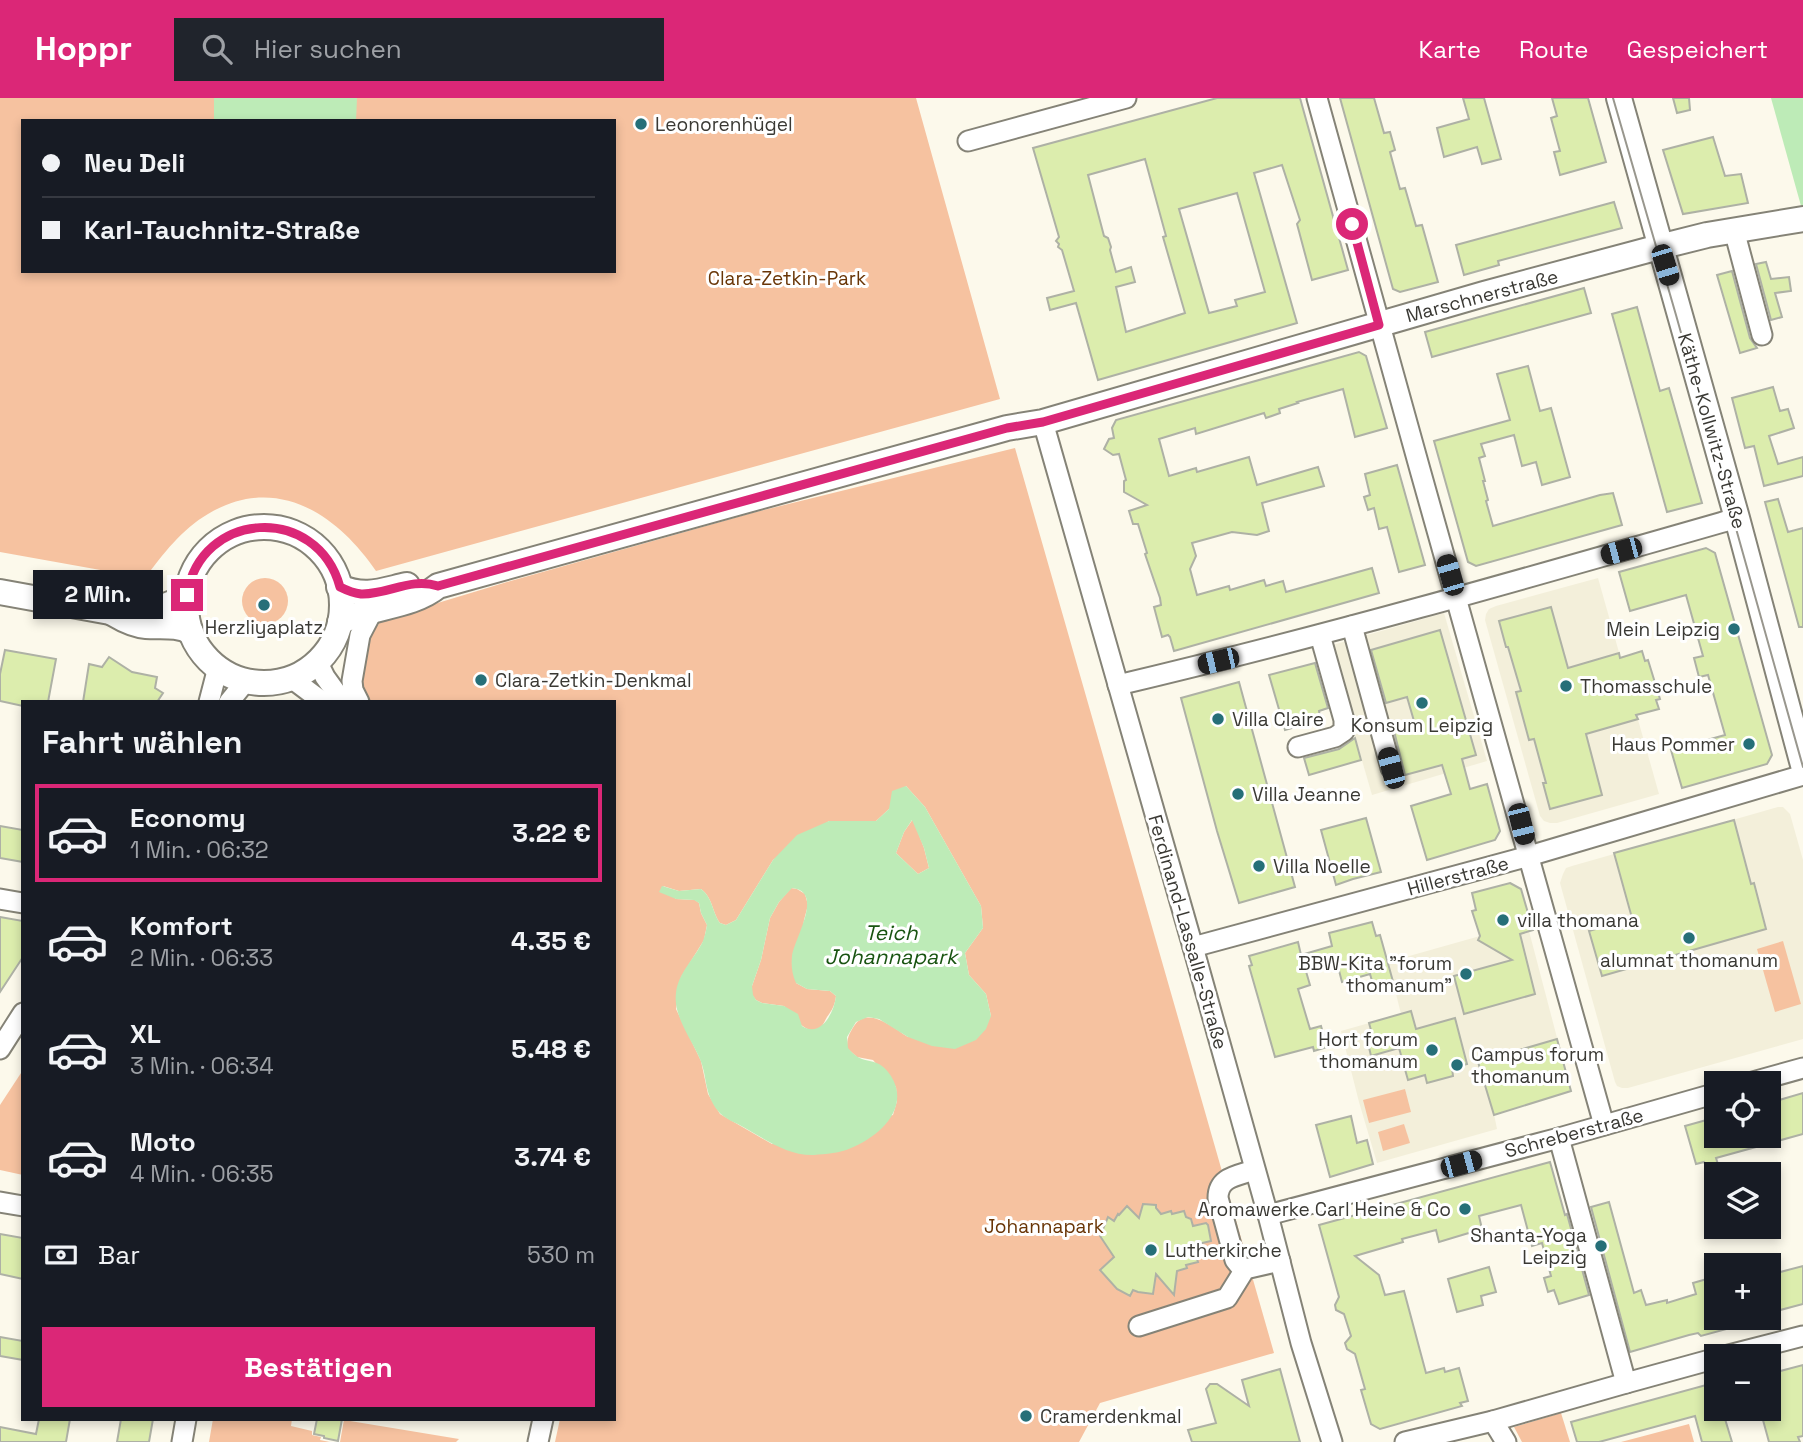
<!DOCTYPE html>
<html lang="de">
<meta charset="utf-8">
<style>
body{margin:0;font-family:"Space Grotesk",sans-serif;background:#20242c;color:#f1f3f6;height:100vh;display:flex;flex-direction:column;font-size:26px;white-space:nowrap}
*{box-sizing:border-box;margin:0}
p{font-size:23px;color:#9ea1a6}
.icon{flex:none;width:38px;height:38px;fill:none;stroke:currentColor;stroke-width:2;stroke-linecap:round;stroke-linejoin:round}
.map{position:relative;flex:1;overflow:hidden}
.side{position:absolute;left:21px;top:602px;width:595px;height:721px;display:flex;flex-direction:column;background:#171b24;border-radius:0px;box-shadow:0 4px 10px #0003}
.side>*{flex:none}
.banner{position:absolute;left:21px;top:21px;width:595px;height:154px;border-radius:0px;box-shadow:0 4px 10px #0003;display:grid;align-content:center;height:154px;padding:0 21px;background:#171b24}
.tools{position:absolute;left:1704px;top:973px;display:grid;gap:14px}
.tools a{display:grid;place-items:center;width:77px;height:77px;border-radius:0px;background:#171b24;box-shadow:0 4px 10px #0003;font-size:35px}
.end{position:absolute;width:32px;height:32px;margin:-16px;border:9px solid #db2777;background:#fff;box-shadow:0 0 0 4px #fff}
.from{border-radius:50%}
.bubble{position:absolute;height:49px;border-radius:0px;background:#171b24;box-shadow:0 4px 10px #0003;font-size:23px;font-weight:800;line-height:49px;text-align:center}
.car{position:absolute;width:21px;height:42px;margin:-21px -10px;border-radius:9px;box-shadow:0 0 5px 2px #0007;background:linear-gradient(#222 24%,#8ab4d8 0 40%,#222 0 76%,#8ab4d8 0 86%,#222 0)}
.banner b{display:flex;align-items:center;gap:24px;height:66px;font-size:26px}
.banner b+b{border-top:2px solid #363941}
.banner i{width:18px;height:18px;background:#f1f3f6}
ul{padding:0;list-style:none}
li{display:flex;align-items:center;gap:21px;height:98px;margin:0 14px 10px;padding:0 7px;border:4px solid transparent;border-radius:0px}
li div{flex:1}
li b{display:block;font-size:26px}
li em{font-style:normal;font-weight:800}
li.current{border-color:#db2777}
li>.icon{width:63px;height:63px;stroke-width:1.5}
h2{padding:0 21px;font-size:32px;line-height:84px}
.pay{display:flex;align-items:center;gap:18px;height:77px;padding:0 21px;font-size:26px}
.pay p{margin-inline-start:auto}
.action{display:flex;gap:14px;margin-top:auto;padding:14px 21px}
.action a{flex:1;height:80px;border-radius:0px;background:#db2777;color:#fff;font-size:28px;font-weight:800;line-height:80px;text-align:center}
header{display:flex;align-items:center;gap:42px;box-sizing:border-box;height:98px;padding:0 35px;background:#db2777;color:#fff}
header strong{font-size:33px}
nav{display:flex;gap:38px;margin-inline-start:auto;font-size:24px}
.search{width:490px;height:63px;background:#20242c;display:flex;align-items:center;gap:18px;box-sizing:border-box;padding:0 24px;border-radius:0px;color:#9ea1a6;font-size:26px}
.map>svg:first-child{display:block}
.built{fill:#f3efda}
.green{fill:#f6c2a0;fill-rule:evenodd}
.water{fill:#bdebb7;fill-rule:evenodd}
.building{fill:#dcedad;stroke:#aeb1a5;stroke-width:2;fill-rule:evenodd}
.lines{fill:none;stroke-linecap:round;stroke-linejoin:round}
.minor-casing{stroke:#858377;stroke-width:23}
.major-casing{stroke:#858377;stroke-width:28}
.minor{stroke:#fff;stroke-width:19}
.major{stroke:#fff;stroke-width:24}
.tram{stroke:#99978e;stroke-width:2}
.route{stroke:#db2777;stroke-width:9}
.poi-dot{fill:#266f78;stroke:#fff;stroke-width:2.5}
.labels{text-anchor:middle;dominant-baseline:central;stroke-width:6;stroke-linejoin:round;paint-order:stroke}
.poi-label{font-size:19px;fill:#3a3934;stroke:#fff;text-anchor:start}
.park-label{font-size:19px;fill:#693506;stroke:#fff}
.street-label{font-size:19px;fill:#3a3934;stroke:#fff}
.water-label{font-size:21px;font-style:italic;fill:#195411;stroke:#fff}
</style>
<header>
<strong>Hoppr</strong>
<div class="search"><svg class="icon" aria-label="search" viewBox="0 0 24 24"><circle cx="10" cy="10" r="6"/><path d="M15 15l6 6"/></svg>Hier suchen</div>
<nav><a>Karte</a><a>Route</a><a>Gespeichert</a></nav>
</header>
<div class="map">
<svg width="1803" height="1344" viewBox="0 0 1803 1344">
<rect width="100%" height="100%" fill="#fcf9eb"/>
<g class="built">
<path d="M1598,480L1659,696L1557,725H1550L1544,723L1540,718L1485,522L1486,516L1489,511L1496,508Z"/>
<path d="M1444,515L1487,663L1372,697L1329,548Z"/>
<path d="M1778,709H1783L1790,716L1803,762V941L1628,990H1622L1617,988L1615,984L1560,785L1563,776L1566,770L1572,768Z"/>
<path d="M1529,833L1571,993L1494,1016L1497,1031L1377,1065L1359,1004L1341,933L1401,916L1388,864L1480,838L1479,840L1480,844L1485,847Z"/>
</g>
<g class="green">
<path d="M0,0H916L1000,301L376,473C337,416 276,375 208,416C182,431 163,456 145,480L0,454ZM23,23H614V173H23Z"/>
<path d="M1015,350L1274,1255L1100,1305L1079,1344H555L560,1321H614V604H369L363,595L361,578L368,539L381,523L398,517L507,484L752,415ZM906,688L925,709L981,808L983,830L965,855L969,877L986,896L991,918L908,939C894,930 867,907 854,928C849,936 847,940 847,950L857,959L873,962L896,989L897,1003L893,1017L772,1046L720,1016L708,996L701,963L676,911L681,879L704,842L707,827L701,815L699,805L695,802L676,801L663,788L679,793L701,791C713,800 712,814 720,825L726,827L736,822L773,762L829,723H876L889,711Z"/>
<circle cx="265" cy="503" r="23"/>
<path d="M913,721L924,750L929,770L918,776L896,755L904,734Z"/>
<path d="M791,790L797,791L805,796L808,807L804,822L796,885L807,891L830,893L836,898C835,907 832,912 827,919C825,922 824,926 821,929C807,941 792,916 784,908L762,905L756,902L752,897V888L761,862L770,820L779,804Z"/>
<path d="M1783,843L1801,906L1775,914L1757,851Z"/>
<path d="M23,972V1077L0,1072V1007Z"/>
<path d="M1405,991L1411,1014L1369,1025L1363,1002Z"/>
<path d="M1404,1026L1410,1045L1383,1053L1378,1034Z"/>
<path d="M1561,1315L1570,1344H1522L1514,1329Z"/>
<path d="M213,1321H292L291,1328L312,1333V1337L321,1339L320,1342L330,1344H209Z"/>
<path d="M344,1322L459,1341L456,1344H340Z"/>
<path d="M1689,1326L1694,1344H1621Z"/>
</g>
<g class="water">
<path d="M214,0H357L356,23H214Z"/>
<path d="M1771,0H1803V115Z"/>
<path d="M906,688L925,709L981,808L983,830L965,855L969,877L986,896L991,918L986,931L976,942L955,951L932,948L908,939L879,921L868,919L856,924L847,939L848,950C850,952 852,955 855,957C868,967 878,958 891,978C911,1010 879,1039 851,1050C841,1055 825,1056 814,1057C789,1058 766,1042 745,1030C737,1025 724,1021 718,1013C703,994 708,978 699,959C690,939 673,917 676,895C678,875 695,860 703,843C705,838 706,832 707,827L701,815L699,805L694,802L676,801L659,794L662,788L679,793L701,791C713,800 712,814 720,825L726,827L736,822L773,762L797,737L829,723H876L889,711L892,693ZM912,722L924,750L929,770L918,776L896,755L904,734ZM792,790C825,793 794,841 792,858C791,868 792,876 796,885L807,891L830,893L836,898C834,915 821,940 802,928L798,916L784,908L762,905L756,902L753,897L752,888L761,862L770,820L779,804Z"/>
</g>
<g class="building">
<path d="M1217,0H1300L1348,172L1312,182L1297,126L1300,122L1282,67L1254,75L1297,225L1098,282L1076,205L1050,212L1047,200L1074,193L1062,152L1058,149L1059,146L1056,143L1059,139L1033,50ZM1145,61L1166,138L1163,139L1185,215L1126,234L1116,189L1135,184L1131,169L1116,174L1110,152L1111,149L1108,140L1104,138L1088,77ZM1237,95L1265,194L1235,202L1237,208L1209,215L1179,111Z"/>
<path d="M1340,0H1374L1384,35L1390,34L1395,52L1390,54L1400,91L1405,90L1416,128L1422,127L1438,184L1400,194L1393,191Z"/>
<path d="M1463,0H1484L1501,61L1482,66L1477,49L1444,59L1437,30L1469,21Z"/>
<path d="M1552,0H1588L1606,64L1560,77L1554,54L1560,53L1551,20L1557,18Z"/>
<path d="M1673,0H1689L1690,12L1677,15Z"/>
<path d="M1713,39L1725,78L1741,76L1748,105L1683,116L1663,52Z"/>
<path d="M1614,104L1622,130L1498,163L1499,167L1464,177L1456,147Z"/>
<path d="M1766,164L1771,181L1789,179L1791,193L1775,195L1782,219L1771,222L1756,166Z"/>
<path d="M1732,173L1750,240L1757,250L1740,255L1717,177Z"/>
<path d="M1584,190L1591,215L1432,259L1425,234Z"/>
<path d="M1637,209L1660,293L1669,290L1702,405L1667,414L1612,216Z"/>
<path d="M1359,254L1366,258L1387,330L1355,339L1343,291L1297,304L1298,305L1279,311L1280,315L1266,320L1264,315L1196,336L1195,330L1159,341L1169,378L1196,370L1197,374L1249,359L1257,387L1318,369L1324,388L1262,405L1269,433L1257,437L1232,434L1192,445L1196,458L1190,471L1197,497L1229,488L1230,492L1264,482L1266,488L1283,483L1286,494L1372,470L1379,495L1174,553L1170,539L1168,537L1162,539L1154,509L1161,507L1160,500L1145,456L1147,455L1138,426H1133L1129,413L1147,407L1124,394V383L1126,382L1119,356L1113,357L1104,351L1109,341L1114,340L1112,330L1116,322Z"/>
<path d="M1528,268L1540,313L1551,310L1570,379L1542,387L1536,364L1522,368L1514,337L1481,346L1485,358L1479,360L1485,383H1483L1488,402L1486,403L1493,428L1600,397L1613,395L1622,427L1476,468L1468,464L1434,343L1510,322L1497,276Z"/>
<path d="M1773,289L1780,313L1788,311L1794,330L1769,338L1778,366L1803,359V378L1764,388L1754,348L1745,350L1732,300Z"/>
<path d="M1397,367L1425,467L1399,474L1387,429L1379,431L1374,410L1368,412L1364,399L1370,397L1365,376Z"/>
<path d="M1778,401L1788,434L1803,430V529H1799L1765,404Z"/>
<path d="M1706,450L1715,455L1772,657L1767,666L1682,690L1671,652L1725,637L1708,577L1699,579L1694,560L1703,558L1686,497L1630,513L1619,474Z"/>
<path d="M1551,509L1568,570L1619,555L1620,560L1642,553L1645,563L1648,562L1660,601L1656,602L1659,611L1636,617L1638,621L1586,636L1602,697L1550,711L1543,685H1546L1534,641L1529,642L1516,594L1521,593L1508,549H1506L1499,523Z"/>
<path d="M1440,532L1476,657L1462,661L1470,691L1487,686L1500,733L1495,742L1427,762L1411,708L1451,696L1442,667L1405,677L1393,629L1414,623L1407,599L1386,605L1371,552Z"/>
<path d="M5,552L56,561L48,604H23V608L0,603V576Z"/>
<path d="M109,559L132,574L157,579L155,590L163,595L157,604H83L89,566L102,569Z"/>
<path d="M1315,565L1328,610L1319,613L1320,619L1305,623L1306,626L1285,632L1269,577Z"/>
<path d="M1239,584L1295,789L1239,805L1217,733L1181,600Z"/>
<path d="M1355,640L1361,662L1309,677L1304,660L1339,651Z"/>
<path d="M1366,720L1381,774L1353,781L1336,787L1321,732Z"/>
<path d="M1734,722L1751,786L1754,785L1766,831L1602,878L1589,833L1632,820L1614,755Z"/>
<path d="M0,728L23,732V764L0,760Z"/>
<path d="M1510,785L1521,791L1533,832L1520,836L1535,896L1464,916L1454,878L1512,862L1478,842L1480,838L1472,813L1476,812L1472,795Z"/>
<path d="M0,819L23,823V859L0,894Z"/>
<path d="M1372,824L1376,838L1380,837L1394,887L1375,893L1370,876L1342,884L1336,861L1305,870L1310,887L1298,891L1310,931L1321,928L1327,949L1314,953L1313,949L1275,959L1249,868L1252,867L1249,858L1298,844L1301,857L1332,848L1329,835Z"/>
<path d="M1411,913L1416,931L1455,920L1467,966L1452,970L1453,978L1427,985L1425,977L1408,982L1399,950L1371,958L1368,945L1374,943L1369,925Z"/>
<path d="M1557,941L1571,993L1494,1017L1478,964Z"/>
<path d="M1803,995V1036L1716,1060L1721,1076H1717V1090L1704,1064L1696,1066L1685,1028L1717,1019V1038H1769V1005Z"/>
<path d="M1351,1018L1357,1045L1367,1042L1373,1066L1330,1079L1316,1027Z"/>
<path d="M1550,1064L1565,1117L1567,1116L1589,1197L1559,1206L1554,1192L1548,1194L1544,1180L1551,1178L1542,1145L1532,1148L1521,1107L1479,1118L1482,1131L1439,1144L1436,1132L1402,1141L1403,1144L1355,1158L1379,1177L1385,1197L1404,1193L1426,1275L1444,1270L1445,1274L1459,1270L1468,1303L1460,1305L1462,1308L1380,1331L1371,1326L1361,1292L1365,1291L1355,1256L1347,1251L1345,1245L1351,1238L1344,1216L1336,1212L1335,1207L1339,1199L1319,1127Z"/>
<path d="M1609,1104L1634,1195L1641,1192L1646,1207L1667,1202V1205L1696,1196L1693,1185L1717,1178V1220H1751L1752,1224L1701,1238L1698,1235L1689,1237L1630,1254L1591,1109Z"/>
<path d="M1143,1106L1156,1107V1110L1161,1116L1171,1113L1172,1116L1184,1113L1186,1119L1191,1121L1193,1128L1206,1125L1208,1127L1211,1143L1198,1146L1200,1154H1199L1200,1157L1196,1158L1198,1164L1186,1167L1187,1170L1177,1173L1174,1197L1156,1176L1153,1196L1138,1194L1133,1192L1130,1198L1117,1191L1100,1172L1114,1159L1100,1138L1108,1119L1114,1123L1118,1116L1119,1117L1127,1108L1139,1120Z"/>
<path d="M0,1136L23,1140V1181L0,1176Z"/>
<path d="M1803,1168V1206L1769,1215V1177Z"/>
<path d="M1489,1169L1496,1194L1481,1198L1483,1207L1457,1214L1448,1181Z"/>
<path d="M0,1239L23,1243V1262L0,1258Z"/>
<path d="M1803,1267V1338L1798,1339L1800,1344H1769L1760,1311H1769V1276Z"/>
<path d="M1280,1271L1300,1344H1192L1188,1332L1216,1325L1206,1291L1210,1286H1217L1249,1308L1242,1282Z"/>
<path d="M1717,1284V1311H1722L1732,1344H1702L1695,1318L1599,1344H1577L1571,1324Z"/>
<path d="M39,1321H70L66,1344H0V1329L36,1336Z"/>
<path d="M121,1321H153L149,1344H117Z"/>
<path d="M317,1321H342L338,1343L324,1340V1338L314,1336Z"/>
</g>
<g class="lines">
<g class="minor-casing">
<g id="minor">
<path d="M1317,0C1410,343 1510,685 1604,1027"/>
<path d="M968,43L1126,0"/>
<path d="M1734,132L1762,237"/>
<path d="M1043,324L1193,849L1268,1117L1301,1245L1332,1344"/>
<path d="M1352,528L1391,670"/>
<path d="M317,563L325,579L343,604"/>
<path d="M291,580L323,604"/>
<path d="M1118,587C1326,538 1531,479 1737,420"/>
<path d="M209,604L216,577L215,567"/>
<path d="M229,604L246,583"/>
<path d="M359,604L353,592L352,583L360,537L372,514"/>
<path d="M1298,649L1335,639L1344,633V622L1320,537"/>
<path d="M0,801L23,805"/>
<path d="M1193,849L1529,758L1803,677"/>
<path d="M0,951L23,915"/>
<path d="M1749,985L1803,970"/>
<path d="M1559,1040L1626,1285"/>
<path d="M0,1104L23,1108"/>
<path d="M1268,1117L1559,1040L1717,995"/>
<path d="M1245,1171L1239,1167L1235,1162L1218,1100C1218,1079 1237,1078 1254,1072"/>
<path d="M1139,1228L1227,1200L1245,1171L1280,1163"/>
<path d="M1725,1258L1803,1238"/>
<path d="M1493,1323L1506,1344"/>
<path d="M182,1344L186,1321"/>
<path d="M538,1344L543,1321"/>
<path d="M1405,1344L1493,1323L1626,1285L1717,1260"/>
</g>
</g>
<g class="major-casing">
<g id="major">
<path d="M1619,0L1737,420L1803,667"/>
<circle cx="264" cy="507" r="78"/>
<path d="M339,489C366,500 380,493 407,487"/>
<path d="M0,494L110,514L162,509L180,502L187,497"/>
<path d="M114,516C124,522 134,527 146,528C162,529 177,526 191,534"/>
<path d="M340,524C370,508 411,510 438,488L1007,330L1043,324L1484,196L1663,148L1707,137L1803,121"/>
</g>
</g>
<use href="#minor" class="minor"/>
<use href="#major" class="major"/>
<path class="tram" d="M1613,0L1676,217L1803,669"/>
</g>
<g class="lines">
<path class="route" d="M187,497C200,412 317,405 340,489C346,492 353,495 361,496C388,497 410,479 438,488L1007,330L1043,324L1379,227L1352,126"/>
</g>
<g class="poi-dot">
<circle cx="641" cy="26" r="7"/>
<circle cx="264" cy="507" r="7"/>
<circle cx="1734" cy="531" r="7"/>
<circle cx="481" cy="582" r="7"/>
<circle cx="1566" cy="588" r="7"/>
<circle cx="1422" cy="605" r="7"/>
<circle cx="1218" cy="621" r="7"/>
<circle cx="1749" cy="646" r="7"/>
<circle cx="1238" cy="696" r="7"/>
<circle cx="1259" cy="768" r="7"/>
<circle cx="1503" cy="822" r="7"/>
<circle cx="1689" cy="840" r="7"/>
<circle cx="1466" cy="876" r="7"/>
<circle cx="1432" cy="952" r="7"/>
<circle cx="1457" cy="967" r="7"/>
<circle cx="1465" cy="1111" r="7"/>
<circle cx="1601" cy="1148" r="7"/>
<circle cx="1151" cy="1152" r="7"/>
<circle cx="1026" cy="1318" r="7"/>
</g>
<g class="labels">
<g class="poi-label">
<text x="655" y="26">Leonorenhügel</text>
<text x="264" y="529" text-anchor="middle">Herzliyaplatz</text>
<text x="1720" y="531" text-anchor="end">Mein Leipzig</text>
<text x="495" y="582">Clara-Zetkin-Denkmal</text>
<text x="1580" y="588">Thomasschule</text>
<text x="1232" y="621">Villa Claire</text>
<text x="1422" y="627" text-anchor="middle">Konsum Leipzig</text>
<text x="1735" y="646" text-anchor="end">Haus Pommer</text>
<text x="1252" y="696">Villa Jeanne</text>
<text x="1273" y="768">Villa Noelle</text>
<text x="1517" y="822">villa thomana</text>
<text x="1689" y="862" text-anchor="middle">alumnat thomanum</text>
<text x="1452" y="865" text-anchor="end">BBW-Kita "forum<tspan x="1452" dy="22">thomanum"</tspan></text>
<text x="1418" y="941" text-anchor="end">Hort forum<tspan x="1418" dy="22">thomanum</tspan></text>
<text x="1471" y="956">Campus forum<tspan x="1471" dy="22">thomanum</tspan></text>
<text x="1451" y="1111" text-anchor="end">Aromawerke Carl Heine &amp; Co</text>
<text x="1587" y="1137" text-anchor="end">Shanta-Yoga<tspan x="1587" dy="22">Leipzig</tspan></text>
<text x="1165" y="1152">Lutherkirche</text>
<text x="1040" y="1318">Cramerdenkmal</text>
</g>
<g class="park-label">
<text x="787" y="180">Clara-Zetkin-Park</text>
<text x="1044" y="1128">Johannapark</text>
</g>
<g class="street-label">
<text transform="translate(1482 198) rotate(-15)">Marschnerstraße</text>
<text transform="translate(1712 333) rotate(74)">Käthe-Kollwitz-Straße</text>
<text transform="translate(1458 778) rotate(-15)">Hillerstraße</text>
<text transform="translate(1188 834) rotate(74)">Ferdinand-Lassalle-Straße</text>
<text transform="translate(1574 1035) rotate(-15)">Schreberstraße</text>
</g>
<g class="water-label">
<text x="891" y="834">Teich<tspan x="891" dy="24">Johannapark</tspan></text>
</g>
</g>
</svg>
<div class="tools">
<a><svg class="icon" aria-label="locate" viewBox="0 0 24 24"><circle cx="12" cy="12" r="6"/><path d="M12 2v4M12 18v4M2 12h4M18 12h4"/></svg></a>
<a><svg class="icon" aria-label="layers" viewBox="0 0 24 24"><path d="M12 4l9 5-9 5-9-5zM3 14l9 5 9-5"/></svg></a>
<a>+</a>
<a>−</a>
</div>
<i class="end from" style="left:1352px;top:126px"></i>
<i class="end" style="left:187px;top:497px"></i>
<div class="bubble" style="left:33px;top:472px;width:130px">2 Min.</div>
<i class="car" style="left:1665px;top:167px;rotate:163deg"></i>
<i class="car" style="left:1621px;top:453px;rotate:255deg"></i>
<i class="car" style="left:1450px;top:477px;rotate:344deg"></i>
<i class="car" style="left:1218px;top:563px;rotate:257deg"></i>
<i class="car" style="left:1391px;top:670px;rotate:345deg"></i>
<i class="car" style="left:1521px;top:726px;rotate:166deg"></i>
<i class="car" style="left:1461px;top:1066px;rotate:75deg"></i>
<div class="banner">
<b><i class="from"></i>Neu Deli</b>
<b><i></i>Karl-Tauchnitz-Straße</b>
</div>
<section class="side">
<h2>Fahrt wählen</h2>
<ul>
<li class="current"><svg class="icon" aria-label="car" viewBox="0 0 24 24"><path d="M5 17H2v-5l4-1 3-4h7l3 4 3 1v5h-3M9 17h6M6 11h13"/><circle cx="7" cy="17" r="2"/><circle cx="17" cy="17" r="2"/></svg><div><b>Economy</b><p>1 Min. · 06:32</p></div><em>3.22 €</em></li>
<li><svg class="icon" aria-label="car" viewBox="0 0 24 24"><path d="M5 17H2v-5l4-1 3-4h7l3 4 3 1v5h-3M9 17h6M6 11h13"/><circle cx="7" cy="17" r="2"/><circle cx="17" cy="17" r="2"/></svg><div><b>Komfort</b><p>2 Min. · 06:33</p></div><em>4.35 €</em></li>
<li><svg class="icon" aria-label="car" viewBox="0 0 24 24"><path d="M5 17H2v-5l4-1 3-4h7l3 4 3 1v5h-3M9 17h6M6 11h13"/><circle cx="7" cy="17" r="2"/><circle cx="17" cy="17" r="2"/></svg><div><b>XL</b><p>3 Min. · 06:34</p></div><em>5.48 €</em></li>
<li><svg class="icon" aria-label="car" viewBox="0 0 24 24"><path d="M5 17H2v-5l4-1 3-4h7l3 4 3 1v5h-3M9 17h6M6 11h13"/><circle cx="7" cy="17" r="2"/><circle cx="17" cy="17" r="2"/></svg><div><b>Moto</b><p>4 Min. · 06:35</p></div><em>3.74 €</em></li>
</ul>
<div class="pay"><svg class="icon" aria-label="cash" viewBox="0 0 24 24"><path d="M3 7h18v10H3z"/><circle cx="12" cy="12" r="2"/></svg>Bar<p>530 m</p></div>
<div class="action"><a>Bestätigen</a></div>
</section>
</div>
